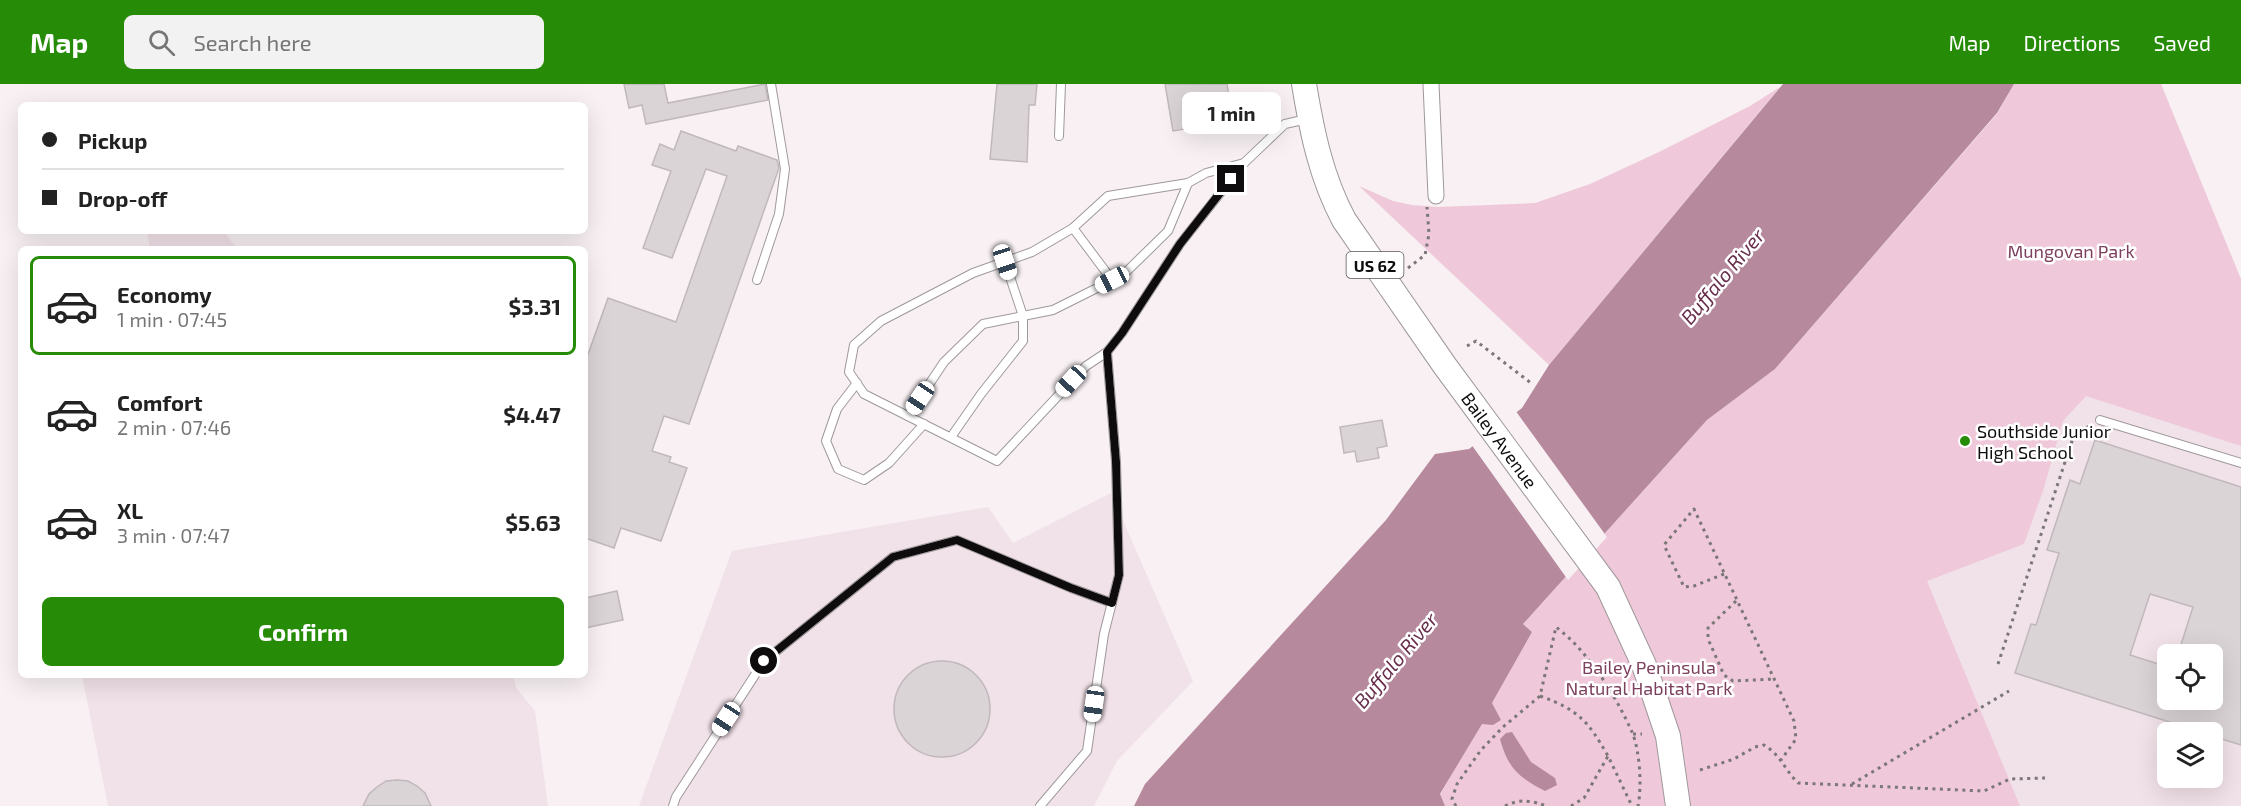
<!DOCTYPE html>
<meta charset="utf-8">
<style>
body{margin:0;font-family:"Exo 2",sans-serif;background:#f2f2f2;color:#222;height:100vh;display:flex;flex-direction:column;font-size:22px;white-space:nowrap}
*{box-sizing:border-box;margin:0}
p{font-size:20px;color:#767676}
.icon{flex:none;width:33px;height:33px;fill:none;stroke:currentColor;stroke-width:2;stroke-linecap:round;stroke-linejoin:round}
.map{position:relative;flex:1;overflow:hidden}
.details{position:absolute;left:18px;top:162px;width:570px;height:432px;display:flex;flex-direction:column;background:#fff;border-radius:9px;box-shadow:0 6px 24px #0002}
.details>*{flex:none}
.hud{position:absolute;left:18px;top:18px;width:570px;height:132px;border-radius:9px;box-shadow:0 6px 24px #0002;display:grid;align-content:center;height:132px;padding:0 24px;background:#fff}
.tools{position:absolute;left:2157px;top:560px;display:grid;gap:12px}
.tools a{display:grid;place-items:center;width:66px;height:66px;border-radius:9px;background:#fff;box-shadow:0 6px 24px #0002;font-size:30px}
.end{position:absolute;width:27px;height:27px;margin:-14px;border:8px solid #0e0c0d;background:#fff;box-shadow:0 0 0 3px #fff}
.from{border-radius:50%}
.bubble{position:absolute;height:42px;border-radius:9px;background:#fff;box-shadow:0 6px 24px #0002;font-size:20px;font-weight:700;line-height:42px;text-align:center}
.car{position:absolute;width:18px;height:36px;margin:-18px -9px;border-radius:8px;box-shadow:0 0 4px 2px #0007;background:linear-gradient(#fff 24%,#345 0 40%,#fff 0 76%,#345 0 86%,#fff 0)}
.hud b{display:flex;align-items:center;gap:21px;height:57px;font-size:22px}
.hud b+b{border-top:2px solid #e0e0e0}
.hud i{width:15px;height:15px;background:#222}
ul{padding:10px 0 0;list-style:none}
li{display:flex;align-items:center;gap:18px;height:99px;margin:0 12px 9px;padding:0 12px;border:3px solid transparent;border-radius:9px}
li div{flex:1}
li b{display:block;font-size:22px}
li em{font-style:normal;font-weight:700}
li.current{border-color:#268c07}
li>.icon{width:54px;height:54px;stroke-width:1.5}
.button{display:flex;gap:12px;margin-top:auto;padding:12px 24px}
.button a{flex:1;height:69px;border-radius:9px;background:#268c07;color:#fff;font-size:24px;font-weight:700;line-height:69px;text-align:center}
header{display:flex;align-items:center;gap:36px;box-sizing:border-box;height:84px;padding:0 30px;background:#268c07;color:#fff}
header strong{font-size:28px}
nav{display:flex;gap:33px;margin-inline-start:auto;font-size:21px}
.search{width:420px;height:54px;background:#f2f2f2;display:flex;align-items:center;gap:15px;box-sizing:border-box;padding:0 21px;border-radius:9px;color:#767676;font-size:22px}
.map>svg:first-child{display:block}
.built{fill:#f1e1e8;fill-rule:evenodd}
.green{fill:#efc9d9}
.water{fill:#b6899d}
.pier{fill:#f8f0f3}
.building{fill:#dbd4d7;stroke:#c0b8bb;stroke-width:1.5;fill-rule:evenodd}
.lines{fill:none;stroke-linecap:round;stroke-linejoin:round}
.lane-casing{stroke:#9f989b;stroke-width:10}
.street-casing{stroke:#9f989b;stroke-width:17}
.primary-casing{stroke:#9f989b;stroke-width:26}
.path{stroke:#7b7678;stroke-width:3;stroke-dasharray:3 4.5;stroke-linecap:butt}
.lane{stroke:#fff;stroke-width:8}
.street{stroke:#fff;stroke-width:15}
.primary{stroke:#fff;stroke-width:24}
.route{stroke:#0e0c0d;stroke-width:8}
.poi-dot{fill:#268c07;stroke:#fff;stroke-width:2}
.labels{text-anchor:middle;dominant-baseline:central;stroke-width:5;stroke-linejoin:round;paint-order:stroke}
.shield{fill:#fff;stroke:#565556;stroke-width:1.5}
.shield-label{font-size:16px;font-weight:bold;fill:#0e0c0d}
.park-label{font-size:18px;fill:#7c3f5d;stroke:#fff}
.poi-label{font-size:18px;fill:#0e0c0d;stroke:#fff;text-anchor:start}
.street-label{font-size:18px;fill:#0e0c0d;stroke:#fff}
.water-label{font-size:20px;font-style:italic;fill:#682e4b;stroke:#fff}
</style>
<header>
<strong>Map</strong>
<div class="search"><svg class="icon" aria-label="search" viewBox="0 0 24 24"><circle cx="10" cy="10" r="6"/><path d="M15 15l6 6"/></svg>Search here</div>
<nav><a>Map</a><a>Directions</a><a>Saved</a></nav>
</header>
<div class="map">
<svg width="2241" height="722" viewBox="0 0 2241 722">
<rect width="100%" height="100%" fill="#f8f0f3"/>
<g class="built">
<path d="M2014,0L2241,302V722H1807L1775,285L1997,30ZM2168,570H2212V615H2168ZM2168,648H2212V693H2168Z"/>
<path d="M147,147H224L237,165H150Z"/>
<path d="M1111,409L1193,597L1117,677L1094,722H639L732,467L988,423L1013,459Z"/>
<path d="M82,591H513L516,604L535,627L548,722H108Z"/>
</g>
<g class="green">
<path d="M2014,0H2161L2241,195V362L2086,312L2063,337L2043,407L2024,460L1927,497L2020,722H1445L1440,711L1532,548L1523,540L1707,336L1775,285L1997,30Z"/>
<path d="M1780,3L1549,281L1359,102L1393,117L1412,121L1439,123L1535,119L1590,100L1661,67L1750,22Z"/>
</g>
<g class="water">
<path d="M1783,0H2014L1997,29L1775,285L1707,336L1523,540L1532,548L1492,619L1501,636L1493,641L1482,640L1440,710L1445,722H1134L1145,700L1386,436L1435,370L1469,365L1522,324L1549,281Z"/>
<path d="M1512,648L1531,678L1555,694L1557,701L1545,707C1518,693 1508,684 1500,655L1506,649Z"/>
</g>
<path class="pier" d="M1515,326L1607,453L1568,496L1471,360Z"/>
<g class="building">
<path d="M624,0H664L668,19L765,0L768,16L646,40L642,21L629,24Z"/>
<path d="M997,0H1037L1035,21H1029L1027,78L990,75Z"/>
<path d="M1165,0H1227L1233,37L1173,47Z"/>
<path d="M681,47L736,67L738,62L777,76L779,84L689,340L664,332L652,367L671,373L669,378L687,384L661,457L621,444L614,464L585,454V279L608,214L676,238L727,92L706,85L672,174L643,164L671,87L652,81L660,60L674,66Z"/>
<path d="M1382,336L1387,362L1377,364L1379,374L1357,378L1355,367L1344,369L1340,343Z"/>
<path d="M2095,356L2241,403V661L2212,652V648H2201L2015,589L2031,540L2036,541L2059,469L2047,466L2070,396L2080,400ZM2150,510L2193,523L2178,570H2212V615H2168V583L2130,571Z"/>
<path d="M617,507L623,536L585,544V514Z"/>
<circle cx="942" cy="625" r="48"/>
<path d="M397,696L408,697L417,702L425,709L431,722H363L369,710L377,703L386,697Z"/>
</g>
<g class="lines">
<g class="lane-casing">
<g id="lane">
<path d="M1059,52L1061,0"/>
<path d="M1073,144L1112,196"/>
<path d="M757,196L779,130L785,85L771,0"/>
<path d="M1107,268L1086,282L997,377L864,310L849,288L854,261L881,237L973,189L1032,168L1073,144L1108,112L1188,99L1206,89L1244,79"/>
<path d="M857,299L837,325L826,357L838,385L864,396L889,379L924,340"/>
<path d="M908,332L944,278L983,240L1053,226L1123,191L1168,147L1188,99"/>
<path d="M2100,336L2241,379"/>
<path d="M951,353L981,310L1023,257V232L1005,178"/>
<path d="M673,722L676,713L764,577L893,473L957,456L1071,504L1112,519"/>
<path d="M1040,722L1087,667L1104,550L1119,491L1116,378L1107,268L1122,249L1180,160L1244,79L1285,40L1307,35"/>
</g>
</g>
<g class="street-casing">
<path id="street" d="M1431,0L1436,112"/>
</g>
<g class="primary-casing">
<g id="primary">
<path id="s1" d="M1304,0C1312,48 1321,93 1344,136L1445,282L1608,503L1644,581L1668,652L1678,722"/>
</g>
</g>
<g class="path">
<path d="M1408,184L1425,171L1429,150L1427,123"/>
<path d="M1467,262L1476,257L1531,299"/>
<path d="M1724,490L1694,502L1684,503L1664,461L1694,425L1794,637L1796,655L1781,676"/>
<path d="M1736,517L1708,544V555L1724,591L1733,597L1774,595"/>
<path d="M1998,580L2074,351L2091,341"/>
<path d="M1540,612C1579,626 1588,637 1608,672"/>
<path d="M1633,650H1642"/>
<path d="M1700,686L1734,675L1755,663L1764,661C1780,670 1785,686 1798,699L1984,707L2010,695L2045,694"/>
<path d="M1852,700L2009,607"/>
<path d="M1456,722L1452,715L1457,700L1481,666L1503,643L1540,612L1556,543C1588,567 1616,612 1632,648C1640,667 1642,703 1638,722"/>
<path d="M1505,722C1521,714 1531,717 1547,722"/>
<path d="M1571,722L1584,714L1608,672L1632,722"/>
</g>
<use href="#lane" class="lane"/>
<use href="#street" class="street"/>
<use href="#primary" class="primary"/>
</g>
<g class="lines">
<path class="route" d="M764,577L893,473L957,456L1071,504L1112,519L1119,491L1116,378L1107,268L1122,249L1180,160L1231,95"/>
</g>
<circle class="poi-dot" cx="1965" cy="357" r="6"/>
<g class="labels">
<rect class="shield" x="1346.5" y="168" width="57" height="26" rx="4.5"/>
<g class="shield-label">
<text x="1375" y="181">US 62</text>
</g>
<g class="park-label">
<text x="2071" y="167">Mungovan Park</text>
<text x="1649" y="583">Bailey Peninsula<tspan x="1649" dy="21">Natural Habitat Park</tspan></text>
</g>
<g class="poi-label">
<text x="1977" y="347">Southside Junior<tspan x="1977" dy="21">High School</tspan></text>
</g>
<g class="street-label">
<text stroke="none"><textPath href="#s1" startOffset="412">Bailey Avenue</textPath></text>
</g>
<g class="water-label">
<text transform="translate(1722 192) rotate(-50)">Buffalo River</text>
<text transform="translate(1395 576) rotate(-50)">Buffalo River</text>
</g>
</g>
</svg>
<div class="tools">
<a><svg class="icon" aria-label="locate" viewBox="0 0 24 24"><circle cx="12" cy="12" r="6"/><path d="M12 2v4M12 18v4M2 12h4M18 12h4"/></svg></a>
<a><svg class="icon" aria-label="layers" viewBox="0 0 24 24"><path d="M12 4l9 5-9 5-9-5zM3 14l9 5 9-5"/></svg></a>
</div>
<i class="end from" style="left:764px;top:577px"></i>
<i class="end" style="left:1231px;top:95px"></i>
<div class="bubble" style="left:1182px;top:8px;width:99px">1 min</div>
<i class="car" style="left:1005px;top:178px;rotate:162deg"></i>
<i class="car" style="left:1112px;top:196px;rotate:243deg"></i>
<i class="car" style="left:1071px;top:297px;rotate:223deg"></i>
<i class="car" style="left:920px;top:314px;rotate:214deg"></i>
<i class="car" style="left:1094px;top:620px;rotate:188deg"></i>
<i class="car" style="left:726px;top:635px;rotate:213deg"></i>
<div class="hud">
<b><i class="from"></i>Pickup</b>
<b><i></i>Drop-off</b>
</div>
<section class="details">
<ul>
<li class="current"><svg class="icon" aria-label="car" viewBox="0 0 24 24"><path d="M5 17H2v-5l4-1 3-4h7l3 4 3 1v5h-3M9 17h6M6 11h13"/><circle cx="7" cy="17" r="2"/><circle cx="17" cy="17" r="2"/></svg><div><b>Economy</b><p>1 min · 07:45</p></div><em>$3.31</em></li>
<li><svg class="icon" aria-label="car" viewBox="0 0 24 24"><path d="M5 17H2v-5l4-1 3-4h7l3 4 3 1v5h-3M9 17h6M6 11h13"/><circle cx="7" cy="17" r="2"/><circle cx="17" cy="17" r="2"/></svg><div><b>Comfort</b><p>2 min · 07:46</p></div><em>$4.47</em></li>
<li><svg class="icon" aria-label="car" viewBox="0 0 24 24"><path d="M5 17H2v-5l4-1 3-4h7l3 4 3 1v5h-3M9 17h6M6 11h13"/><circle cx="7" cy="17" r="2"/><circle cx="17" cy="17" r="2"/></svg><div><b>XL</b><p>3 min · 07:47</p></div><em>$5.63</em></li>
</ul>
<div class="button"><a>Confirm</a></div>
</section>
</div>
